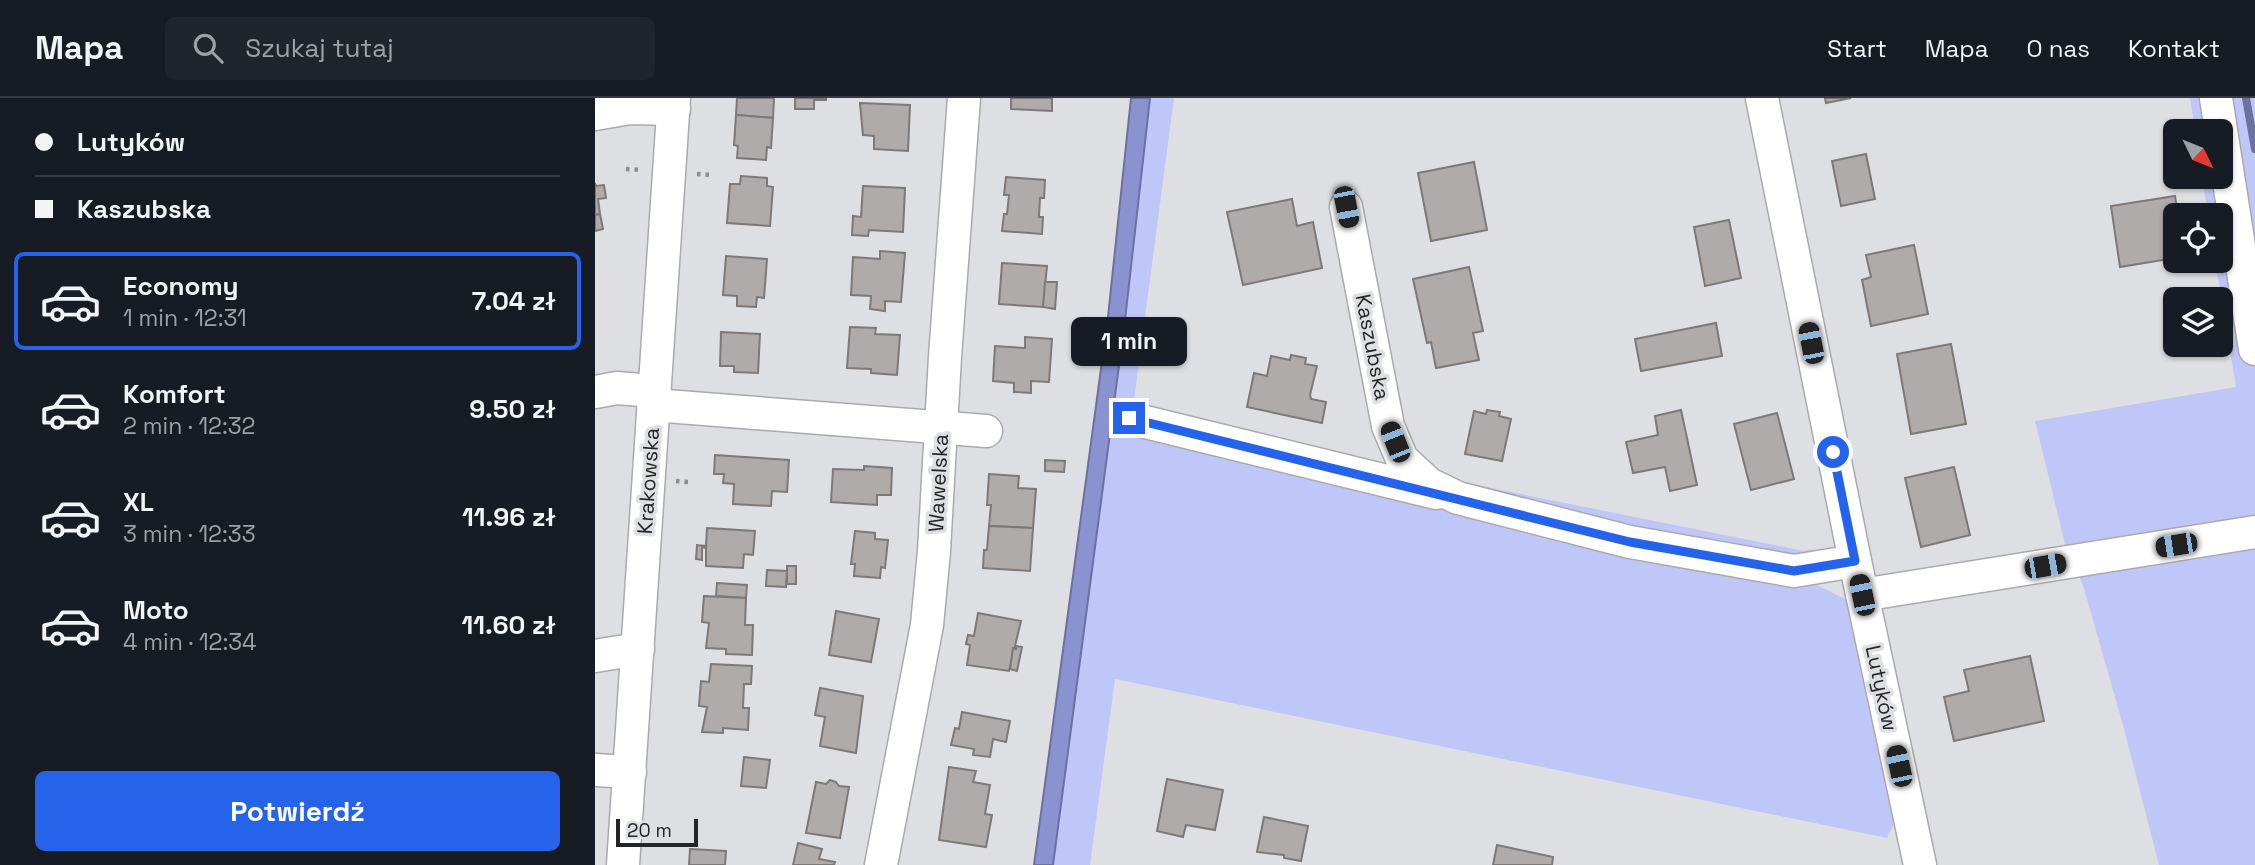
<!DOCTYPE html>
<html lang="pl">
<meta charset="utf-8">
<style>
body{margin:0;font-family:"Space Grotesk",sans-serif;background:#20242c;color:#f1f3f6;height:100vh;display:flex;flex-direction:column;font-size:26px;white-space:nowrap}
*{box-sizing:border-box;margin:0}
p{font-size:23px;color:#9ea1a6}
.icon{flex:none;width:38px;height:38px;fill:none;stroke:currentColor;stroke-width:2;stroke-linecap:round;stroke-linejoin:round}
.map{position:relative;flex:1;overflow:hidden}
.sheet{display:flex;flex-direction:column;background:#171b24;width:595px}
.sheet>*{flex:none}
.banner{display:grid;align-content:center;height:154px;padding:0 35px;background:#171b24}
.needle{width:46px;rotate:133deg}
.buttons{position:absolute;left:1568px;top:21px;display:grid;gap:14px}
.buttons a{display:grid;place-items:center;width:70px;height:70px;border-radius:10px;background:#171b24;box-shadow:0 2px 5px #0004;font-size:35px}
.scale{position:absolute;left:21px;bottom:18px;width:82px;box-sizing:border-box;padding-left:7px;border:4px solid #232425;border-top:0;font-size:19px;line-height:24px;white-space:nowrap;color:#232425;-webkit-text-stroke:5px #dedfe2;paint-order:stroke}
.end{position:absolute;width:32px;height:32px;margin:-16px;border:9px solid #2563eb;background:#fff;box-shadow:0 0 0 4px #fff}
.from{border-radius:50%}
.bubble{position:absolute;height:49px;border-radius:10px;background:#171b24;box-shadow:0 2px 5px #0004;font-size:23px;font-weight:600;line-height:49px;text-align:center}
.car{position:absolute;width:21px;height:42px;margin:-21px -10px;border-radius:9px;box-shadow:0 0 5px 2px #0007;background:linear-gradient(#222 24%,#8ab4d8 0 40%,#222 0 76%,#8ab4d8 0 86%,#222 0)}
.banner b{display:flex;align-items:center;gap:24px;height:66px;font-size:26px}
.banner b+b{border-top:2px solid #363941}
.banner i{width:18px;height:18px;background:#f1f3f6}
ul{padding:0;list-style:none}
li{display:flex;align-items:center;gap:21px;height:98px;margin:0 14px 10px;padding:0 21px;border:4px solid transparent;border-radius:10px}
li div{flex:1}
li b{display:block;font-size:26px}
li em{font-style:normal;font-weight:600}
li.on{border-color:#2563eb}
li>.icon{width:63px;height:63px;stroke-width:1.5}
.button{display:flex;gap:14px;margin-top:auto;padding:14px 35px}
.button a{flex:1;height:80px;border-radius:10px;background:#2563eb;color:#fff;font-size:28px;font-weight:600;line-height:80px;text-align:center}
header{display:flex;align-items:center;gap:42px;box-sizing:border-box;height:98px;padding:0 35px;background:#171b24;border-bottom:2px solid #363941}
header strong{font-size:33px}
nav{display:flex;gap:38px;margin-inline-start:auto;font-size:24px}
.search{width:490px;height:63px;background:#20242c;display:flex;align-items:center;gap:18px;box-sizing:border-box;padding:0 24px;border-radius:10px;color:#9ea1a6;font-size:26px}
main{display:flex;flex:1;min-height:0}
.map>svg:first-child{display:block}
.green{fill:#bfc7f8}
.water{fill:#8b92d0;stroke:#6c719d;stroke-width:2}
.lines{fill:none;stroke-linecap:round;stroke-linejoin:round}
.stream{stroke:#6c719d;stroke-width:8}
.building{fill:#afabaa;stroke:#7d7978;stroke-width:2}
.minor-casing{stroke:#aaaaae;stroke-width:35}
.path{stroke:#8c8d8f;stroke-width:4.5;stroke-dasharray:3.5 5;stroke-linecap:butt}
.minor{stroke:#fff;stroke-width:32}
.route{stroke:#2563eb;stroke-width:9}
.labels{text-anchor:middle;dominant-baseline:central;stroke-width:7;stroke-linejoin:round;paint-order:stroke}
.street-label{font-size:21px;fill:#232425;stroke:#dedfe2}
</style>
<header>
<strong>Mapa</strong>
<div class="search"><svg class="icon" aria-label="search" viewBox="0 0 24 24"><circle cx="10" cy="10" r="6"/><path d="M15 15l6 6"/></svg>Szukaj tutaj</div>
<nav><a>Start</a><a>Mapa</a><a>O nas</a><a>Kontakt</a></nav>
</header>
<main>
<section class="sheet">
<div class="banner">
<b><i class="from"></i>Lutyków</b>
<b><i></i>Kaszubska</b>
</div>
<ul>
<li class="on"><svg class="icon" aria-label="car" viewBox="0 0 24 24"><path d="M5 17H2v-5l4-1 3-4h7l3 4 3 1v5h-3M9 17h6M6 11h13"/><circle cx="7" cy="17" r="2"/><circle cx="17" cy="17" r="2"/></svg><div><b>Economy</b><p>1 min · 12:31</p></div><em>7.04 zł</em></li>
<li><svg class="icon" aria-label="car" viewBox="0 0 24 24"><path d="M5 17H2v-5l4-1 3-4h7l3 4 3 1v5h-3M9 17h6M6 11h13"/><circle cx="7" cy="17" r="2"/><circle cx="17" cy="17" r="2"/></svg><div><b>Komfort</b><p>2 min · 12:32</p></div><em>9.50 zł</em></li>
<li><svg class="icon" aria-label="car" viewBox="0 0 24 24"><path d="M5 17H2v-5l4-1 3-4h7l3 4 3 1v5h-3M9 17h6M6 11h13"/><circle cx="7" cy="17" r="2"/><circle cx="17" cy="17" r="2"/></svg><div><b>XL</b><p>3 min · 12:33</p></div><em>11.96 zł</em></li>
<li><svg class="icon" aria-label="car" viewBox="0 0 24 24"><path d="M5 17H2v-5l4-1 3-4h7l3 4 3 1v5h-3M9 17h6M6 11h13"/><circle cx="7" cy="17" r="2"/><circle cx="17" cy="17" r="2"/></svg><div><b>Moto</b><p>4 min · 12:34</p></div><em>11.60 zł</em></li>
</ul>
<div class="button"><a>Potwierdź</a></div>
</section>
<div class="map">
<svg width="1660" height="767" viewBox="0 0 1660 767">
<rect width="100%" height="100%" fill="#dedfe2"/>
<g class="green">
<path d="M555,0H579L538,310L1218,485L1256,504L1304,716L1292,740L520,581L495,767H458L530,222Z"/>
<path d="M1595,0H1660V767H1564L1528,627L1488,487L1470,446L1440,323L1641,289L1620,163H1626V117H1613L1607,79H1626V33H1600Z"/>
<path d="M866,384L1209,453L1221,450L1208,456L1192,460L886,397Z"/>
</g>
<path class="water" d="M536,0H555L530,222L458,767H439L513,219Z"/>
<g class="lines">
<path class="stream" d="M1651,0L1660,51"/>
</g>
<g class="building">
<path d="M142,0H179L178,20L141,17Z"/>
<path d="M200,0H231V2H219V11H200Z"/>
<path d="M416,0H457V13L416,11Z"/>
<path d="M1230,0H1256L1231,5Z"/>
<path d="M265,5L315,7L313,53L279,51V38L268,37Z"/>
<path d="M141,17L178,20L176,50L172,49L171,62L142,60L143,48L139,47Z"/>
<path d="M1271,56L1280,101L1246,108L1237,63Z"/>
<path d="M879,64L892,132L836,143L823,75Z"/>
<path d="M146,78L172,80V88L178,89L175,128L132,125L135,86H145Z"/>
<path d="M411,79L450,82L449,100H445L444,119H448L447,136L407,133L409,116H412L414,97H409Z"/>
<path d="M0,85L1,88L9,87L11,100L3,101L5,116L0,117Z"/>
<path d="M268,88L310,90L308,134L274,132L273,138L257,137L258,118L266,119Z"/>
<path d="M1580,98L1583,117H1580V160L1525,169L1516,108Z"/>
<path d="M697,101L702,128L718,124L727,170L648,187L632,114Z"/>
<path d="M5,116L8,131L0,133V117Z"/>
<path d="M1134,122L1146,180L1110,188L1099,129Z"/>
<path d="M1319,147L1333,216L1276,228L1267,182L1276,179L1271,157Z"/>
<path d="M285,153L310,155L306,204L290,203V213L275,211L276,198L256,197L258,159L285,161Z"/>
<path d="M131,158L172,161L169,200L162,199L161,209L142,208V198L128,197Z"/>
<path d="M407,165L452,168L448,209L404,206Z"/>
<path d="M874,169L888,233L878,235L884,262L841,270L836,244L832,245L818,181Z"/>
<path d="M450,184H462L460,211L448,209Z"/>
<path d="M1121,225L1127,258L1046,273L1040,241Z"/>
<path d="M255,229L281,230L280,236L305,237L302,277L276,275V271L252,270Z"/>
<path d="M126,234L165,236L163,275L139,274V268H125Z"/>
<path d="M430,239L457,241L454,284L436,283V295L419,294V285L398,283L400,248L430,250Z"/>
<path d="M1356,246L1371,326L1316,336L1302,256Z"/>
<path d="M696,257L711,260L710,266L722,268L715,297L716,301L731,304L727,325L652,309L659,275L672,278L676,258L695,262Z"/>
<path d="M892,312L905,314L904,318L916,321L907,363L870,356L879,313L891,316Z"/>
<path d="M1086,312L1102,387L1075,393L1070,369L1038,375L1031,344L1063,337L1060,318Z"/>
<path d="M1182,315L1199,381L1156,392L1139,326Z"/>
<path d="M120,357L194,362L192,394L177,393L176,408L138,406L139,386L128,385L129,376H119Z"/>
<path d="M450,362L470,363L469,374L450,373Z"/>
<path d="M269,368L297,370L296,397H282V407L236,404L238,371L269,372Z"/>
<path d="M1359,369L1375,437L1326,449L1310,380Z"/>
<path d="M394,376L424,378L423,390L441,391L438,430L394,428L396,407H392Z"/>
<path d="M394,428L438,430L435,473L388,470L389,452H392Z"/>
<path d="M112,430L160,433L158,457L149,456L148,470L111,468V450L107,449V462L101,461L102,447L111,448Z"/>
<path d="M260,433L280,435V441L293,442L290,470L286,469L285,480L259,478L260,466H256Z"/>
<rect x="192" y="468" width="9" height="18"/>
<path d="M172,472L192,473L191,489L171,488Z"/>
<path d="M122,485L152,487L151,500L121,498Z"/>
<path d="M109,498L151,500L150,527H158L157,557L131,556V551L111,550L114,525L107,524Z"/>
<path d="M241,513L284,521L276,564L234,557Z"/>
<path d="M383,515L426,523L414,573L372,567L375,547L371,546L373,537L379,538Z"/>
<path d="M421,548L427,549L422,573L415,571L418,550L421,551Z"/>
<path d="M1435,558L1449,623L1359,643L1349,599L1374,593L1369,572Z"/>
<path d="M116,566L157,568L156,586H149L148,610H154L153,632L128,630V635L107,634L112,609L104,608L106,583L114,584Z"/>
<path d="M225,590L268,598L261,655L225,648L230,619L220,617Z"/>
<path d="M367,614L415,623L411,644L398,641L395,659L378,657L379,651L356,647L360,630L364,631Z"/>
<path d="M149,659L175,662L171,690L146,688Z"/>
<path d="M354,669L381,673L378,684L395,687L390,716L397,717L391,749L344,742Z"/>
<path d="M572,681L628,692L620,732L591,727L588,739L562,733Z"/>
<path d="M235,682L241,684L244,688L254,689L245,740L211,735L221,684L231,686Z"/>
<path d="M669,719L713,728L706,763L689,760V757L662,754Z"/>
<path d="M203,745L227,751L224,761L240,764L239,767H198Z"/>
<path d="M902,747L958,759L957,767H898Z"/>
<path d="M95,751L131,753L130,767H94Z"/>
</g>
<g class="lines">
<g class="minor-casing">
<g id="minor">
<path d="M1167,0L1260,463L1325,767"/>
<path d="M1621,0L1660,251"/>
<path d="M0,16L35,10L79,11"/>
<path d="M751,109L793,328L807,361L834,386L863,400L1035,444L1199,473L1260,463"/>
<path d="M0,294L22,290L59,293"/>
<path d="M58,307L391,333"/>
<path d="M534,320L841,395"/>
<path d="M1267,497L1660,434"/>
<path d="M0,558L43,551"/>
<path d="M0,672L35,674"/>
<path d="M28,767L79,0"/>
<path d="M286,767L332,527L339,453L350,259L369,0"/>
</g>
</g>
<g class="path">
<path d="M31,71L48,72"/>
<path d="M102,76L117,77"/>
<path d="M81,383L93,384"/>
</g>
<use href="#minor" class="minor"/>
</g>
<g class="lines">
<path class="route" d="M534,320L1035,444L1199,473L1260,463L1238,354"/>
</g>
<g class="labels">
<g class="street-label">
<text transform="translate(778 249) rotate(79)">Kaszubska</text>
<text transform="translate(53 383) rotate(-86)">Krakowska</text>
<text transform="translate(343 385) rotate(-87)">Wawelska</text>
<text transform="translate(1287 590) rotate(78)">Lutyków</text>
</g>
</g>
</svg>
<div class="buttons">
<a><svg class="needle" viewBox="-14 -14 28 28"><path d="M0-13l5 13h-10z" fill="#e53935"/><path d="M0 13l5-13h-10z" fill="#9ea1a6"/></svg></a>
<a><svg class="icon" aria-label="locate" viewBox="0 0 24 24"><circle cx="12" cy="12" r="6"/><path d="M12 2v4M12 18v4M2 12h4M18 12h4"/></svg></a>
<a><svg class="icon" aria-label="layers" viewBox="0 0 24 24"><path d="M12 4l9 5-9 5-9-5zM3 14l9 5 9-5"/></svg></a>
</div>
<div class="scale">20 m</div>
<i class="end from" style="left:1238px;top:354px"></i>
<i class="end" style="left:534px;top:320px"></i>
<div class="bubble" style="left:476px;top:219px;width:116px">1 min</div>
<i class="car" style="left:751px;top:109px;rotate:169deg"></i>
<i class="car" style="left:1216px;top:245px;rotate:349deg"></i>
<i class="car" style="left:800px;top:344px;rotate:338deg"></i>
<i class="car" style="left:1581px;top:447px;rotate:261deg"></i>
<i class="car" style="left:1450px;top:468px;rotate:80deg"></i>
<i class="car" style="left:1267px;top:497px;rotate:348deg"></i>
<i class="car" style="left:1304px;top:668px;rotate:348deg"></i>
</div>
</main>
